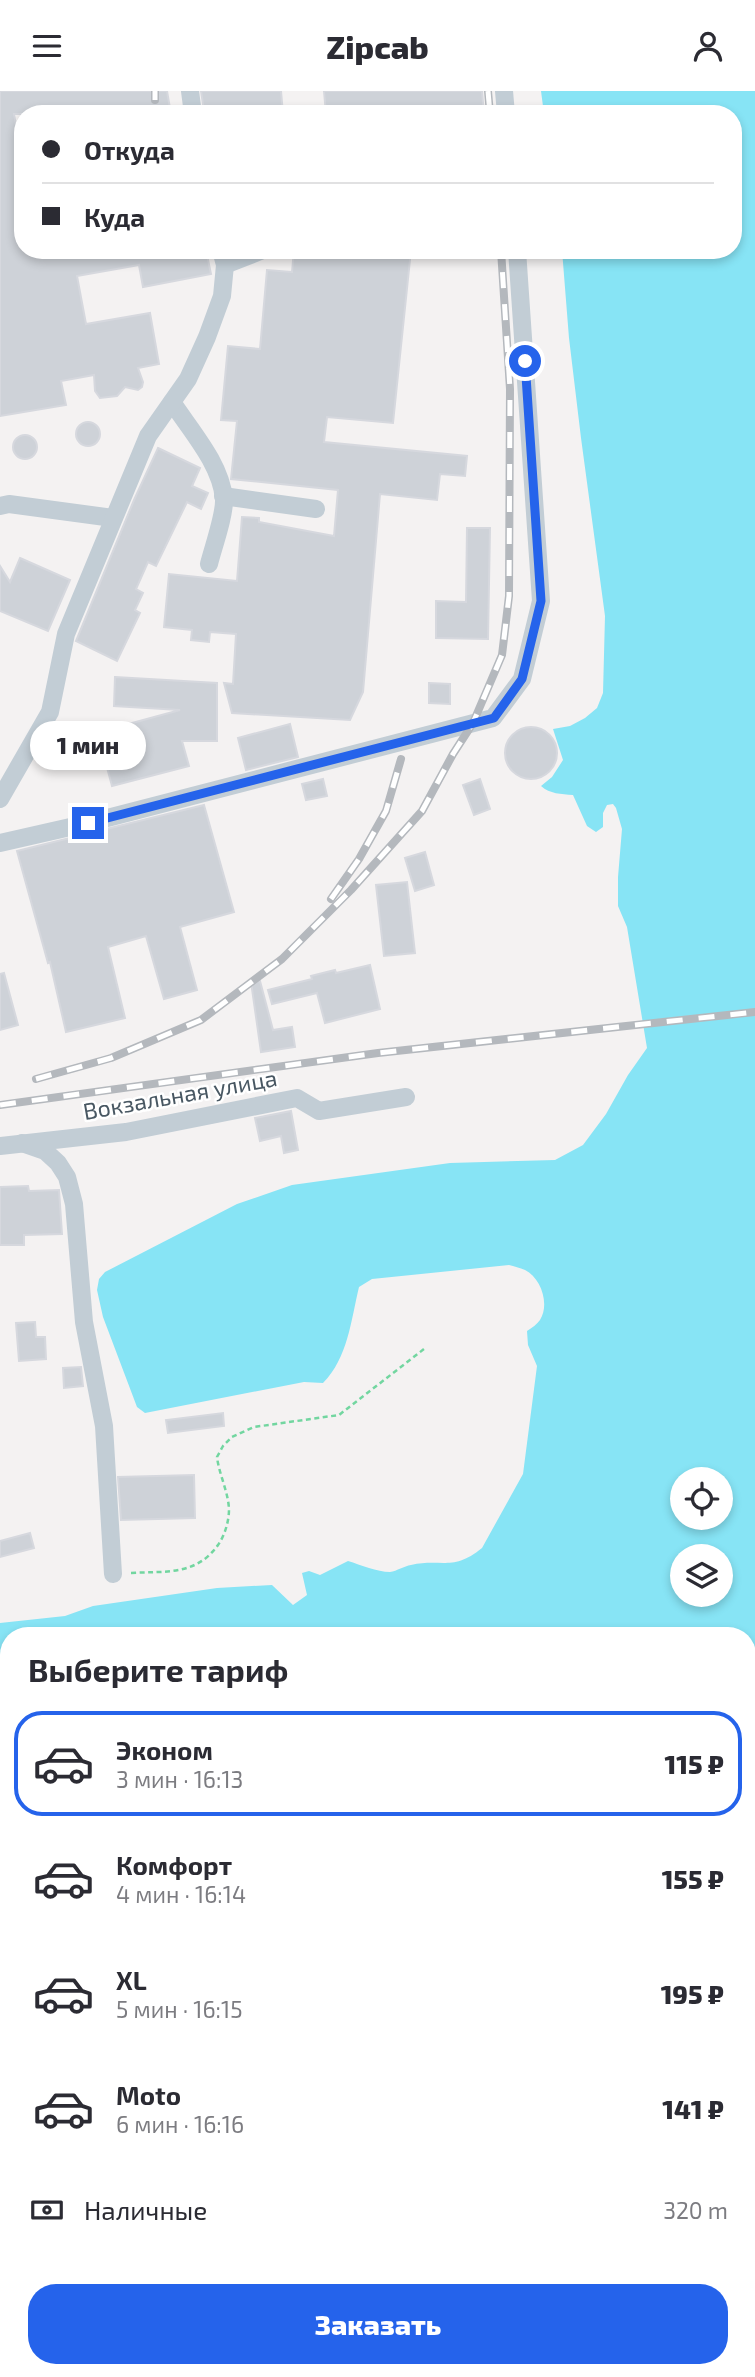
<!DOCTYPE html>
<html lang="ru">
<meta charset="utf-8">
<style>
body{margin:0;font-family:"Exo 2",sans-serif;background:#f2f2f3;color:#2b2b33;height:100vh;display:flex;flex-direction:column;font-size:26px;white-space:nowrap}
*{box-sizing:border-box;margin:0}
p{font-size:23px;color:#7c7c81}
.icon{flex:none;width:38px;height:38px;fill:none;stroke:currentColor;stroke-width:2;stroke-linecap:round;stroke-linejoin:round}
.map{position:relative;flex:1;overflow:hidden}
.details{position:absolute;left:0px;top:1536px;width:756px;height:751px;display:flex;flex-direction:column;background:#fff;border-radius:28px 28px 0 0;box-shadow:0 4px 10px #0003}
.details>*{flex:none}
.hud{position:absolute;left:14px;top:14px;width:728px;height:154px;border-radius:28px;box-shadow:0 4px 10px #0003;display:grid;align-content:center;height:154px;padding:0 28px;background:#fff}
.tools{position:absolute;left:670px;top:1376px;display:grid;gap:14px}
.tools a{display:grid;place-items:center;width:63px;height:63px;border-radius:50%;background:#fff;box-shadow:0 4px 10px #0003;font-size:35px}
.end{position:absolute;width:32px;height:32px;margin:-16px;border:9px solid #2563eb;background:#fff;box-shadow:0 0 0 4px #fff}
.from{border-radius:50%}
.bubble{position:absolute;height:49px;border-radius:24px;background:#fff;box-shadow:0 4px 10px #0003;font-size:23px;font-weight:800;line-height:49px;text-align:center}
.hud b{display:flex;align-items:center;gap:24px;height:66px;font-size:26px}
.hud b+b{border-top:2px solid #e1e1e2}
.hud i{width:18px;height:18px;background:#2b2b33}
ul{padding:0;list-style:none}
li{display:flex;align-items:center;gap:21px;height:105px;margin:0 14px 10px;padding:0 14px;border:4px solid transparent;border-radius:28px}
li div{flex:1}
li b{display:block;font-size:26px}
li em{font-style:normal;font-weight:800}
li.selected{border-color:#2563eb}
li>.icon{width:63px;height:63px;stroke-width:1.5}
h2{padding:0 28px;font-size:32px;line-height:84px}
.pay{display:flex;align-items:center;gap:18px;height:77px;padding:0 28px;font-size:26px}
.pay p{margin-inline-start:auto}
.action{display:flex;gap:14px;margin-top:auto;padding:14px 28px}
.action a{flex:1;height:80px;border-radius:28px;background:#2563eb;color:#fff;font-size:28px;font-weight:800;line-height:80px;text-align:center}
header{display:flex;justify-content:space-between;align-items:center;height:91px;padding:0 28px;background:#fff;font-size:32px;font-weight:800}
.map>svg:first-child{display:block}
.green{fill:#bef4d0}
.water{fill:#87e4f5;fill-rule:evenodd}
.building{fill:#ced2d8;stroke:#d6d8de;stroke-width:2}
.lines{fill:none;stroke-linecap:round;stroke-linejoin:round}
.path{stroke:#72d6a0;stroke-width:2.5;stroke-dasharray:5 3.5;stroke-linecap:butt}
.minor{stroke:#c2cdd5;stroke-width:18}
.rail-casing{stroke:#b4b8bd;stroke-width:8}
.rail{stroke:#fff;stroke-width:5;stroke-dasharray:16;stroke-linecap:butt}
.route{stroke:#2563eb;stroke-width:9}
.labels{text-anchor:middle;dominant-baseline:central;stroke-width:5;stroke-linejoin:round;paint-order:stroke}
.street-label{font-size:23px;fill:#485762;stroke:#fff}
</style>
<header><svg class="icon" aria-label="menu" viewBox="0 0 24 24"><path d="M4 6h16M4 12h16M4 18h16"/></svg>Zipcab<svg class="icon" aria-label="person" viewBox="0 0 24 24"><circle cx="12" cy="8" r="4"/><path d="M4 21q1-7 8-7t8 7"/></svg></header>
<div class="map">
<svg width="755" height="2286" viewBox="0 0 755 2286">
<rect width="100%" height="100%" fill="#f4f2f2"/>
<path class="green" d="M9,2204V2278L93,2279L97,2286H0V2209Z"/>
<path class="water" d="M541,0H755V2286H554L552,2279L747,2278V1545H515L495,1537L478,1545H9V1619L0,1614V1532L65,1525L93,1515L217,1497L272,1494L293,1514L307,1504L302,1482L309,1480L320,1484L348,1470C361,1474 377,1481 390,1481C397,1480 404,1475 411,1474C441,1467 453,1481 482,1457L523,1383L537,1275L528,1254L527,1240C532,1237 537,1233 540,1229C550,1213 541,1187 525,1179C520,1177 514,1175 509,1174L372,1188L359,1196C351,1229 348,1267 323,1292L304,1291L145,1322L137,1316L103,1226L97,1199L99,1188L105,1181L237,1113L292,1094L450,1072L555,1069L583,1054L606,1023L628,984L647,957L627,836L618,815V786L622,738L616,717L613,713L607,714L603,722V736L596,741L587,735L573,704C561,703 550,703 541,695L552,686L563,669L553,638L570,635L585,627L597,617L603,602L605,525L581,347L569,247L562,159H733V23H544ZM682,1388H721V1426H682ZM682,1465H721V1503H682Z"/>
<g class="building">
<path d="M0,0H167L171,23H14L21,63H23V159H206L211,183L143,196L139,174L77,185L86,233L150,222L159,273L138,277L143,291L142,296L138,299L125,296L117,305L100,307L95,300L94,284L61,290L66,314L0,325Z"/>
<path d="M201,0H281L283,23H216V19L204,20Z"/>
<path d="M324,0H482L484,23H326Z"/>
<path d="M294,159H411L393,332L327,326L324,351L467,365L465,385L440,383L437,409L380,403L363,601L350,629L232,622L224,592L233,593L236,543L210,541L209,551L191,549L192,539L164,536L169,483L237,490L242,426L259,427V431L334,445L338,399L231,388L237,330L221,329L228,255L260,258L267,179L292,181Z"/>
<circle cx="88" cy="343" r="12"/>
<circle cx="25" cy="356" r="12"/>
<path d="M158,357L200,377L192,395L208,402L201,418L187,411L156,475L148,471L136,498L143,502L135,519L140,522L117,570L76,550L134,409Z"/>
<path d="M467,437H490L488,548L436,547V510L466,511Z"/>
<path d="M20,467L70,489L48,540L0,520V475L10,491Z"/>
<path d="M115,586L217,592V650H182L189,675L112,695L101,654L114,651L110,638L180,619L114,615Z"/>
<path d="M429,592L450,593V613L429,612Z"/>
<path d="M290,633L298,666L246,679L238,647Z"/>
<circle cx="531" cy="662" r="26"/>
<path d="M323,688L327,705L306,709L302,693Z"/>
<path d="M480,688L490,718L474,724L463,694Z"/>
<path d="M204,714L234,821L180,836L197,899L164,908L146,845L108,856L125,927L66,941L50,871L48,872L17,760Z"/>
<path d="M425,761L434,794L415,800L405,767Z"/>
<path d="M407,791L415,862L384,865L376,794Z"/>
<path d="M370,874L380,918L325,932L317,902L272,913L268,899L312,888L311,885L335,879L336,882Z"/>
<path d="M4,882L18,934L0,939V883Z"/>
<path d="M260,890L273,939L292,936L295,956L261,961L251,891Z"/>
<path d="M291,1020L298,1059L284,1062L281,1045L260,1050L255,1027Z"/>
<path d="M28,1095L29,1100L59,1099L62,1143L24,1144V1154H0V1096Z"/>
<path d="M35,1231L36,1246H45L46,1268L19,1270L16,1232Z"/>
<path d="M81,1276L83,1295L64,1297L63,1277Z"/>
<path d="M223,1322L224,1335L168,1342L166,1329Z"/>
<path d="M194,1384L195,1427L121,1429L118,1386Z"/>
<path d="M30,1442L34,1457L0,1466V1450Z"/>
</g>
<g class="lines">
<g class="path">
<path d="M131,1482C165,1480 196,1485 218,1454C225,1444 229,1430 229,1418C228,1400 219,1383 217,1366L223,1355L232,1346L254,1336L339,1324L424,1258"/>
<path d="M0,2259L9,2241"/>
<path d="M488,2278L489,2286"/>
<path d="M512,2278V2286"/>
</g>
<g class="minor">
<path d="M190,0L193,23"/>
<path d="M504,0L506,23"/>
<path d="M225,174L263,159"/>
<path d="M172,311C191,340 221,373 224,408C225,423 213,457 209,473"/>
<path d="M223,405L316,418"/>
<path d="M0,415L9,413L113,427"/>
<path d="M0,708L50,621L66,543L148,345L188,288L207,246L222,205L225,174L221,159"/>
<path d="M0,752L88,732L493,627L522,588L541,510L517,159"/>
<path d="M22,1052L45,1060L58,1072L67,1086L74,1113L84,1231L104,1335L113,1483"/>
<path d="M0,1055L126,1041L297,1007L319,1020L406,1006"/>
<path d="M0,2195L9,2191"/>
<path d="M203,2286L222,2278"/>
</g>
<g class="rail-casing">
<g id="rail">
<path d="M155,0V9"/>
<path d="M488,0L490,23"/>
<path d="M331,808L359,768L386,720L401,668"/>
<path d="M36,988L111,967L201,929L282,868L351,799L422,720L453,663L473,632L502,564L509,505L510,298L501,159"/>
<path d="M0,1014L378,962L755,921"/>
<path d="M0,1650L9,1661"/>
<path d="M482,2278V2286"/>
</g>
</g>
<use href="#rail" class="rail"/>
</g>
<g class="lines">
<path class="route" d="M88,732L494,627L522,588L541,510L525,270"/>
</g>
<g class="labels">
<g class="street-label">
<text transform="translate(180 1003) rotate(-10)">Вокзальная улица</text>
</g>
</g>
</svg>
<div class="tools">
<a><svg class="icon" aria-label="locate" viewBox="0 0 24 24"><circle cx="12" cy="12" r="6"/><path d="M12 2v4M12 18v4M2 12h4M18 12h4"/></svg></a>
<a><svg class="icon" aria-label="layers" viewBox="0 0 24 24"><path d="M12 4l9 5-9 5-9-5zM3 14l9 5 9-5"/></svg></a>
</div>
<i class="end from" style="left:525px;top:270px"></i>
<i class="end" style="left:88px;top:732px"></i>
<div class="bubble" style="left:30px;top:630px;width:116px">1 мин</div>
<div class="hud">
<b><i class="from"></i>Откуда</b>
<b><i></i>Куда</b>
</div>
<section class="details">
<h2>Выберите тариф</h2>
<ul>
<li class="selected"><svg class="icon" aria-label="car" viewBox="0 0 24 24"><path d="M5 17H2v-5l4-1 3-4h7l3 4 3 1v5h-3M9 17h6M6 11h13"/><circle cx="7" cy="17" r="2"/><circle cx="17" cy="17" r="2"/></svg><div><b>Эконом</b><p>3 мин · 16:13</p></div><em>115 ₽</em></li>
<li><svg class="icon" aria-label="car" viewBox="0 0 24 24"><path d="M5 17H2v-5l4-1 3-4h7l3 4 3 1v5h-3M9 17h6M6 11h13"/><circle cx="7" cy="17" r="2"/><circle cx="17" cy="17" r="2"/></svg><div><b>Комфорт</b><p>4 мин · 16:14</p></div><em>155 ₽</em></li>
<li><svg class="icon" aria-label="car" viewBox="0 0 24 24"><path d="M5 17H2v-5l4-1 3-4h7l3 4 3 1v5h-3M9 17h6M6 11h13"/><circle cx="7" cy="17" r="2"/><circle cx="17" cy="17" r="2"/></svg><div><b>XL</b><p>5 мин · 16:15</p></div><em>195 ₽</em></li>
<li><svg class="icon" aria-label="car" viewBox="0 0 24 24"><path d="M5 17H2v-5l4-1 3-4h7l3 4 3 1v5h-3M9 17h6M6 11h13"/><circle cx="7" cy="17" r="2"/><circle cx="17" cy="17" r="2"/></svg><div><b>Moto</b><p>6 мин · 16:16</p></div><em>141 ₽</em></li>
</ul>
<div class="pay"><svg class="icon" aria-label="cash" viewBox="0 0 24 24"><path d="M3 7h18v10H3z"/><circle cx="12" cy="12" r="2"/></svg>Наличные<p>320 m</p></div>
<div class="action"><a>Заказать</a></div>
</section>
</div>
